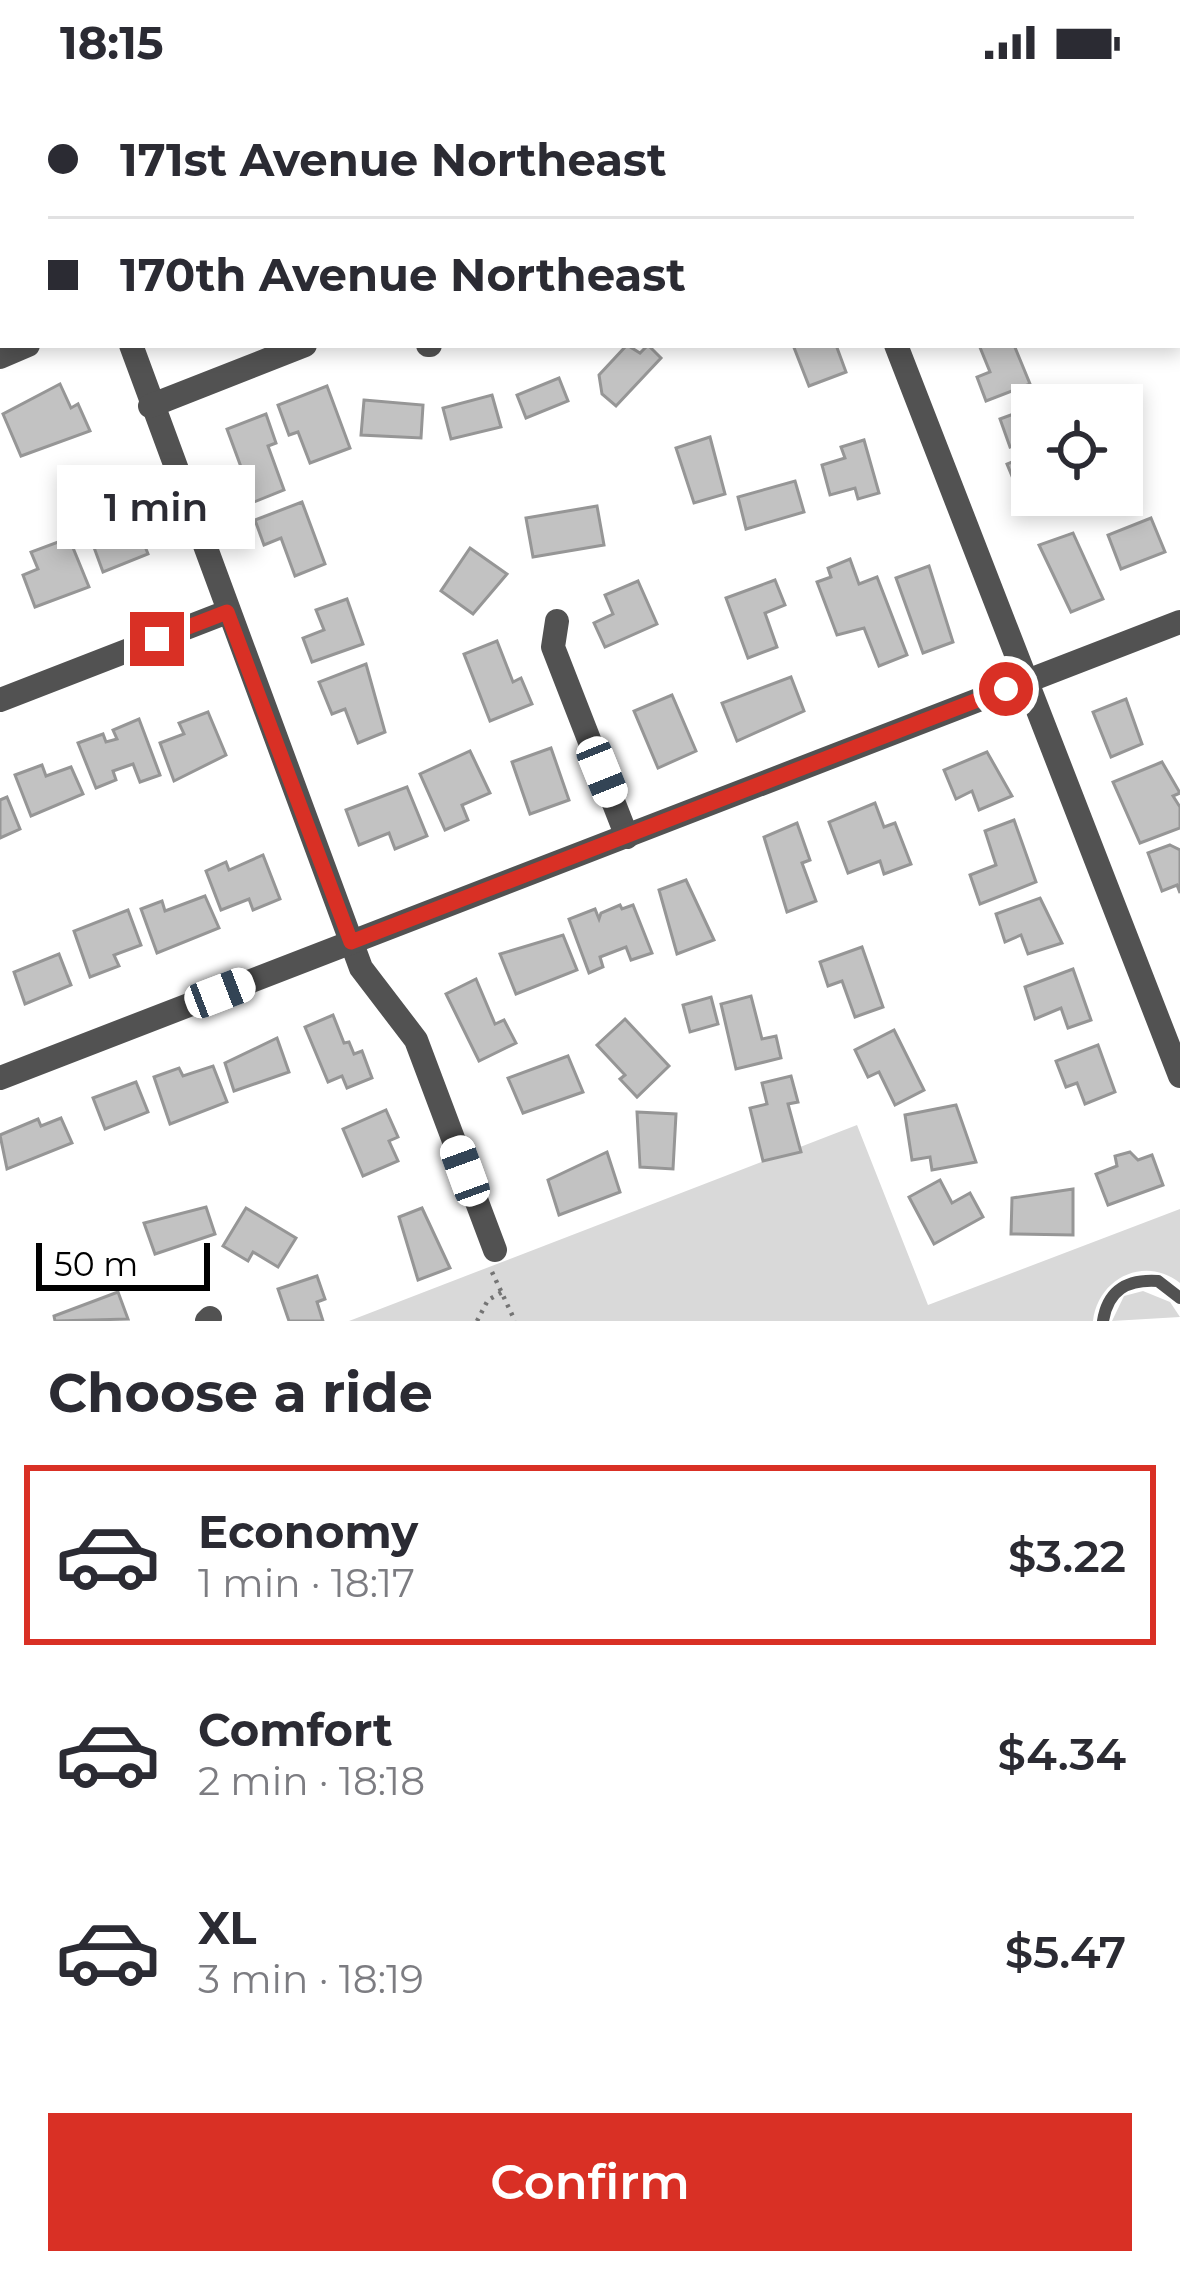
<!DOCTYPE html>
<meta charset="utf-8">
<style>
body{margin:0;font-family:Montserrat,sans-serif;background:#f7f7f7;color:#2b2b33;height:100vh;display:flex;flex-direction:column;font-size:45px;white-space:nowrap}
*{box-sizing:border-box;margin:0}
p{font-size:39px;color:#7c7c81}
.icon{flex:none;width:66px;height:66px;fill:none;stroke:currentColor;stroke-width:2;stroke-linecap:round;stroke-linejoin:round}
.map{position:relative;height:1237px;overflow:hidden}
.panel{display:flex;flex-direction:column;background:#fff;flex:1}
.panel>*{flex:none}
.banner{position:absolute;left:0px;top:0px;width:1182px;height:264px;box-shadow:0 6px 18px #0003;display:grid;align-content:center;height:264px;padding:0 48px;background:#fff}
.controls{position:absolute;left:1011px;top:300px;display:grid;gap:24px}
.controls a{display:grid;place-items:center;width:132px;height:132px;border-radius:0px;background:#fff;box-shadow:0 6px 18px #0003;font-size:60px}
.scale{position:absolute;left:36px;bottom:30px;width:174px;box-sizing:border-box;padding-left:12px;border:6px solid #000;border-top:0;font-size:33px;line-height:42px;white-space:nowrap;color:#000;-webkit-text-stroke:9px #fff;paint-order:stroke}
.end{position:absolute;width:54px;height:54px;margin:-27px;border:15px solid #d93025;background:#fff;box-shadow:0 0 0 6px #fff}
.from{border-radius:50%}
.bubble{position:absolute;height:84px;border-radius:0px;background:#fff;box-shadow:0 6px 18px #0003;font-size:39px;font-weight:600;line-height:84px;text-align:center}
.car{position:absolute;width:36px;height:72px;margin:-36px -18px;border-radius:15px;box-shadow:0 0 9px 3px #0007;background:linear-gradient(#fff 24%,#345 0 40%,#fff 0 76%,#345 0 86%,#fff 0)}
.banner b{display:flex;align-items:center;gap:42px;height:114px;font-size:45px}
.banner b+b{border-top:3px solid #e1e1e2}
.banner i{width:30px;height:30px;background:#2b2b33}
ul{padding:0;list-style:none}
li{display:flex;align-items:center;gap:36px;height:180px;margin:0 24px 18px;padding:0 24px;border:6px solid transparent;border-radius:0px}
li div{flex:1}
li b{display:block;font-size:45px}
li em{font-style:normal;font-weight:600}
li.current{border-color:#d93025}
li>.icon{width:108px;height:108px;stroke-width:1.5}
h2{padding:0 48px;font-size:54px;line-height:144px}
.button{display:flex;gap:24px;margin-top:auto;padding:24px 48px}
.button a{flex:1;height:138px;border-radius:0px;background:#d93025;color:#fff;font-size:48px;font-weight:600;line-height:138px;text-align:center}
.status{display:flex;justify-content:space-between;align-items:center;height:84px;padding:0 60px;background:#fff;direction:ltr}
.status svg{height:33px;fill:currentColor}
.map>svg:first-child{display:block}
.green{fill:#d9d9d9}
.building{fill:#c2c2c2;stroke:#969696;stroke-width:3}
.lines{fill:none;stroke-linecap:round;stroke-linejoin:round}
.path{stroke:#747474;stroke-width:4.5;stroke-dasharray:3 6;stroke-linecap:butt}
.lane{stroke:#525252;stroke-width:12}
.street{stroke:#525252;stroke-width:24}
.route{stroke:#d93025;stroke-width:15}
</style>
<div class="status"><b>18:15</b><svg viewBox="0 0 49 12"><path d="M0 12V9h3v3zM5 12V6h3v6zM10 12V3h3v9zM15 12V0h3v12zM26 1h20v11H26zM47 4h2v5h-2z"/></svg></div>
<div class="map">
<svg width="1180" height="1237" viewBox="0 0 1180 1237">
<rect width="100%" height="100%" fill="#fff"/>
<g class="green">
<path d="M857,1041L928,1221L1180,1125V1199C1145,1171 1098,1194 1093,1237H349Z"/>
<path d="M1143,1207L1170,1218L1180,1233L1112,1237L1124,1212Z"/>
</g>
<g class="building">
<path d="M627,261L640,269L648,261L661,274L616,322L602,310L599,291Z"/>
<path d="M793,261H836L846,288L809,302Z"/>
<path d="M979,261H1014L1030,300L986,317L977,293L990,288Z"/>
<path d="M559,294L568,317L526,334L517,311Z"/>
<path d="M60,300L71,324L78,320L90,347L21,372L3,330Z"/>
<path d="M327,302L350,364L310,379L298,348L289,351L278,321Z"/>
<path d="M492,311L501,343L451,355L443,324Z"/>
<path d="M364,316L423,321L421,354L361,351Z"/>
<path d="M1027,325L1032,411H1048L1024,421L1007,380L1022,374L1017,360L1010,363L1000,335Z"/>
<path d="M266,330L276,359L268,362L284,406L254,418L227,345Z"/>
<path d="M710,353L725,410L694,419L676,364Z"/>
<path d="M864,356L879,409L858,415L855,404L830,411L822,381L845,374L841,363Z"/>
<path d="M795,397L804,428L746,445L738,413Z"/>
<path d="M302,418L325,480L295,492L281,454L264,461L255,436Z"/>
<path d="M597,422L604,461L533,473L526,434Z"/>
<path d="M1151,434L1165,468L1121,485L1108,451Z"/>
<path d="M137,442L148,470L103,488L92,458Z"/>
<path d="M1073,449L1103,515L1071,528L1039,461Z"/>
<path d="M69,454L89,503L35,523L23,491L38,485L31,468Z"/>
<path d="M470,464L507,490L473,530L441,507Z"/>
<path d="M850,475L859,500L877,493L907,571L879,582L864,544L837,551L817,498L831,493L828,484Z"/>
<path d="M929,482L953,558L923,569L896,494Z"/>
<path d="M775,496L785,521L765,529L777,563L748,574L726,514Z"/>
<path d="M638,497L657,540L605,563L594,539L613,530L605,511Z"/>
<path d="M347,515L363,560L312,578L303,554L324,546L316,526Z"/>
<path d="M497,557L513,598L521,594L532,620L490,637L464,570Z"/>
<path d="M366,580L385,648L358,659L345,625L332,630L319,598Z"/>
<path d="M791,593L804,627L737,657L722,619Z"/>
<path d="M672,611L696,667L658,684L634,627Z"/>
<path d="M1126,615L1142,660L1111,673L1093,628Z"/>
<path d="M208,628L226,671L174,697L160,659L184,650L179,639Z"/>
<path d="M139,635L160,691L140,698L133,680L113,687L116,696L96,704L78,659L103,650L106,658L117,655L113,646Z"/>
<path d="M551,664L569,716L530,730L512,678Z"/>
<path d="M470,667L490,709L462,721L468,736L445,746L420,690Z"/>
<path d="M987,668L1012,712L979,726L972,707L956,715L944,686Z"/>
<path d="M1162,678L1180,709L1173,712L1180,723V744L1140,759L1113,698Z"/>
<path d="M42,681L46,692L71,683L83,710L31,732L15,691Z"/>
<path d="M407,703L427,752L395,765L389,749L359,761L346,726Z"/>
<path d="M7,713L20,745L0,754V716Z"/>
<path d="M875,719L884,743L895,739L911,780L884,790L880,777L848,789L829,738Z"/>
<path d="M1014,736L1036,798L980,820L970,791L996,781L985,747Z"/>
<path d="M797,739L810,776L802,779L816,817L787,828L764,753Z"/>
<path d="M1170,761L1180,766V809L1177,801L1162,807L1148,769Z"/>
<path d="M263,771L280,815L253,826L249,815L221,826L206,787L226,778L229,786Z"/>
<path d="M686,796L714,856L677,870L659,806Z"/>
<path d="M205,812L219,844L157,869L141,825L162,817L165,827Z"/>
<path d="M1040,814L1062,859L1028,870L1021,851L1005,858L996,830Z"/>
<path d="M620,821L622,825L633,821L652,869L631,876L626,863L600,873L603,883L589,889L569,835L595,825L599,835L601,829Z"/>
<path d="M128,826L141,861L114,871L119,882L90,893L74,847Z"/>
<path d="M563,851L577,886L516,910L500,870Z"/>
<path d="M862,863L883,923L855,933L842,897L828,902L820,878Z"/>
<path d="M59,870L71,901L25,920L14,888Z"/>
<path d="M1073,885L1091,936L1068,944L1061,924L1035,935L1025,903Z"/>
<path d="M476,895L495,940L504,936L516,959L479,977L446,910Z"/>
<path d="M751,912L762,955L776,952L781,974L736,985L721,920Z"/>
<path d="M711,913L718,940L690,948L683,921Z"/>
<path d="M333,931L344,959L349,958L354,970L362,967L372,994L347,1004L342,992L328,998L305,943Z"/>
<path d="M625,935L669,982L637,1013L620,995L625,991L597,961Z"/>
<path d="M894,946L924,1006L895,1021L879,988L868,993L855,966Z"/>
<path d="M277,954L289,988L234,1007L225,979Z"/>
<path d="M1098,961L1115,1008L1085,1020L1077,999L1066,1003L1056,977Z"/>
<path d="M568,972L583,1008L523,1029L508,994Z"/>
<path d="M213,982L227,1018L170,1040L154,993L179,984L183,992Z"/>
<path d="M791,992L798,1018L788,1020L801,1068L763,1077L750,1024L767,1020L762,999Z"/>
<path d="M136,998L148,1028L105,1045L93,1014Z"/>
<path d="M956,1021L976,1078L932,1086L930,1073L912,1076L905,1031Z"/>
<path d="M386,1026L398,1053L389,1057L398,1077L363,1092L343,1045Z"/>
<path d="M637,1028L676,1030L673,1085L640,1083Z"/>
<path d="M61,1034L72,1059L7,1085L0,1051L38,1035L41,1042Z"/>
<path d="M607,1068L620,1108L559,1131L548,1096Z"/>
<path d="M1130,1068L1138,1076L1152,1071L1163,1101L1108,1121L1096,1090L1117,1082L1115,1072Z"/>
<path d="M940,1096L952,1119L970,1109L983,1133L934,1160L909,1113Z"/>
<path d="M1073,1105V1151L1011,1150L1012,1114Z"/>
<path d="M206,1123L215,1150L155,1170L144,1139Z"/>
<path d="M246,1124L296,1154L278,1183L253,1168L248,1177L223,1162Z"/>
<path d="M422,1124L450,1184L418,1196L399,1133Z"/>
<path d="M317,1192L325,1215L317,1218L323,1237H289L278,1205Z"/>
<path d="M118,1208L128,1235L55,1237L54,1232Z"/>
</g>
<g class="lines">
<g class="path">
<path d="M492,1188L515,1237"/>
<path d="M477,1237L488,1216L504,1207"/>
</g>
<path class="lane" d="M1103,1237C1108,1206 1127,1195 1158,1197L1180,1214"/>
<g class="street">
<path d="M52,0L53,3"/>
<path d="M799,0L800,3"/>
<path d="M1085,3V0"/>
<path d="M1179,81L1180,82"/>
<path d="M131,261L361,884L416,956L495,1166"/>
<path d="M428,261H430"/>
<path d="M896,261L1180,992"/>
<path d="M0,273L28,261"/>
<path d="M150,322L305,261"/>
<path d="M557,537L553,563L627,753"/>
<path d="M0,616L227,528"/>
<path d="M0,994L1180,538"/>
<path d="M207,1237L210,1234"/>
</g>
</g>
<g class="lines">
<path class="route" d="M157,555L227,528L351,858L1006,605"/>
</g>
</svg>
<div class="controls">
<a><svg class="icon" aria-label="locate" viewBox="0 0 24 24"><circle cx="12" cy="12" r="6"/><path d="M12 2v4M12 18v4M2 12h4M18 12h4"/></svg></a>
</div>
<div class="scale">50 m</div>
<i class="end from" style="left:1006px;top:605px"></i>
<i class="end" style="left:157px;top:555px"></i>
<div class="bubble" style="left:57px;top:381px;width:198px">1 min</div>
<i class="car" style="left:602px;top:688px;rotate:158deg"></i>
<i class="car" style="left:220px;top:909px;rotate:69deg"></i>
<i class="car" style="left:465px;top:1087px;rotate:340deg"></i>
<div class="banner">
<b><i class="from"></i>171st Avenue Northeast</b>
<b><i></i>170th Avenue Northeast</b>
</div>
</div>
<section class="panel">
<h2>Choose a ride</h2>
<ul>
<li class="current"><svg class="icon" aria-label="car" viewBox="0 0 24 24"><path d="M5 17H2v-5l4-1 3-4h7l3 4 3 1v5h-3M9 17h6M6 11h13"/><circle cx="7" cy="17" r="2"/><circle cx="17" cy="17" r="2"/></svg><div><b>Economy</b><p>1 min · 18:17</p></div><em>$3.22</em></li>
<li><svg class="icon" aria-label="car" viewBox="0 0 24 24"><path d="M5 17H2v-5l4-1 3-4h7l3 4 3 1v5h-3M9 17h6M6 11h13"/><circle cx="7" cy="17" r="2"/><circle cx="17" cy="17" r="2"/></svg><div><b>Comfort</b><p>2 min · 18:18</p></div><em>$4.34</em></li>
<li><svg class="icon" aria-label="car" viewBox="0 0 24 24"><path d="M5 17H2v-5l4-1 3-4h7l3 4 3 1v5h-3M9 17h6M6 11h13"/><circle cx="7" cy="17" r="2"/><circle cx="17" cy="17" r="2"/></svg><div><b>XL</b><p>3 min · 18:19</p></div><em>$5.47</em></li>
</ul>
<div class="button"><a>Confirm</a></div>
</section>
